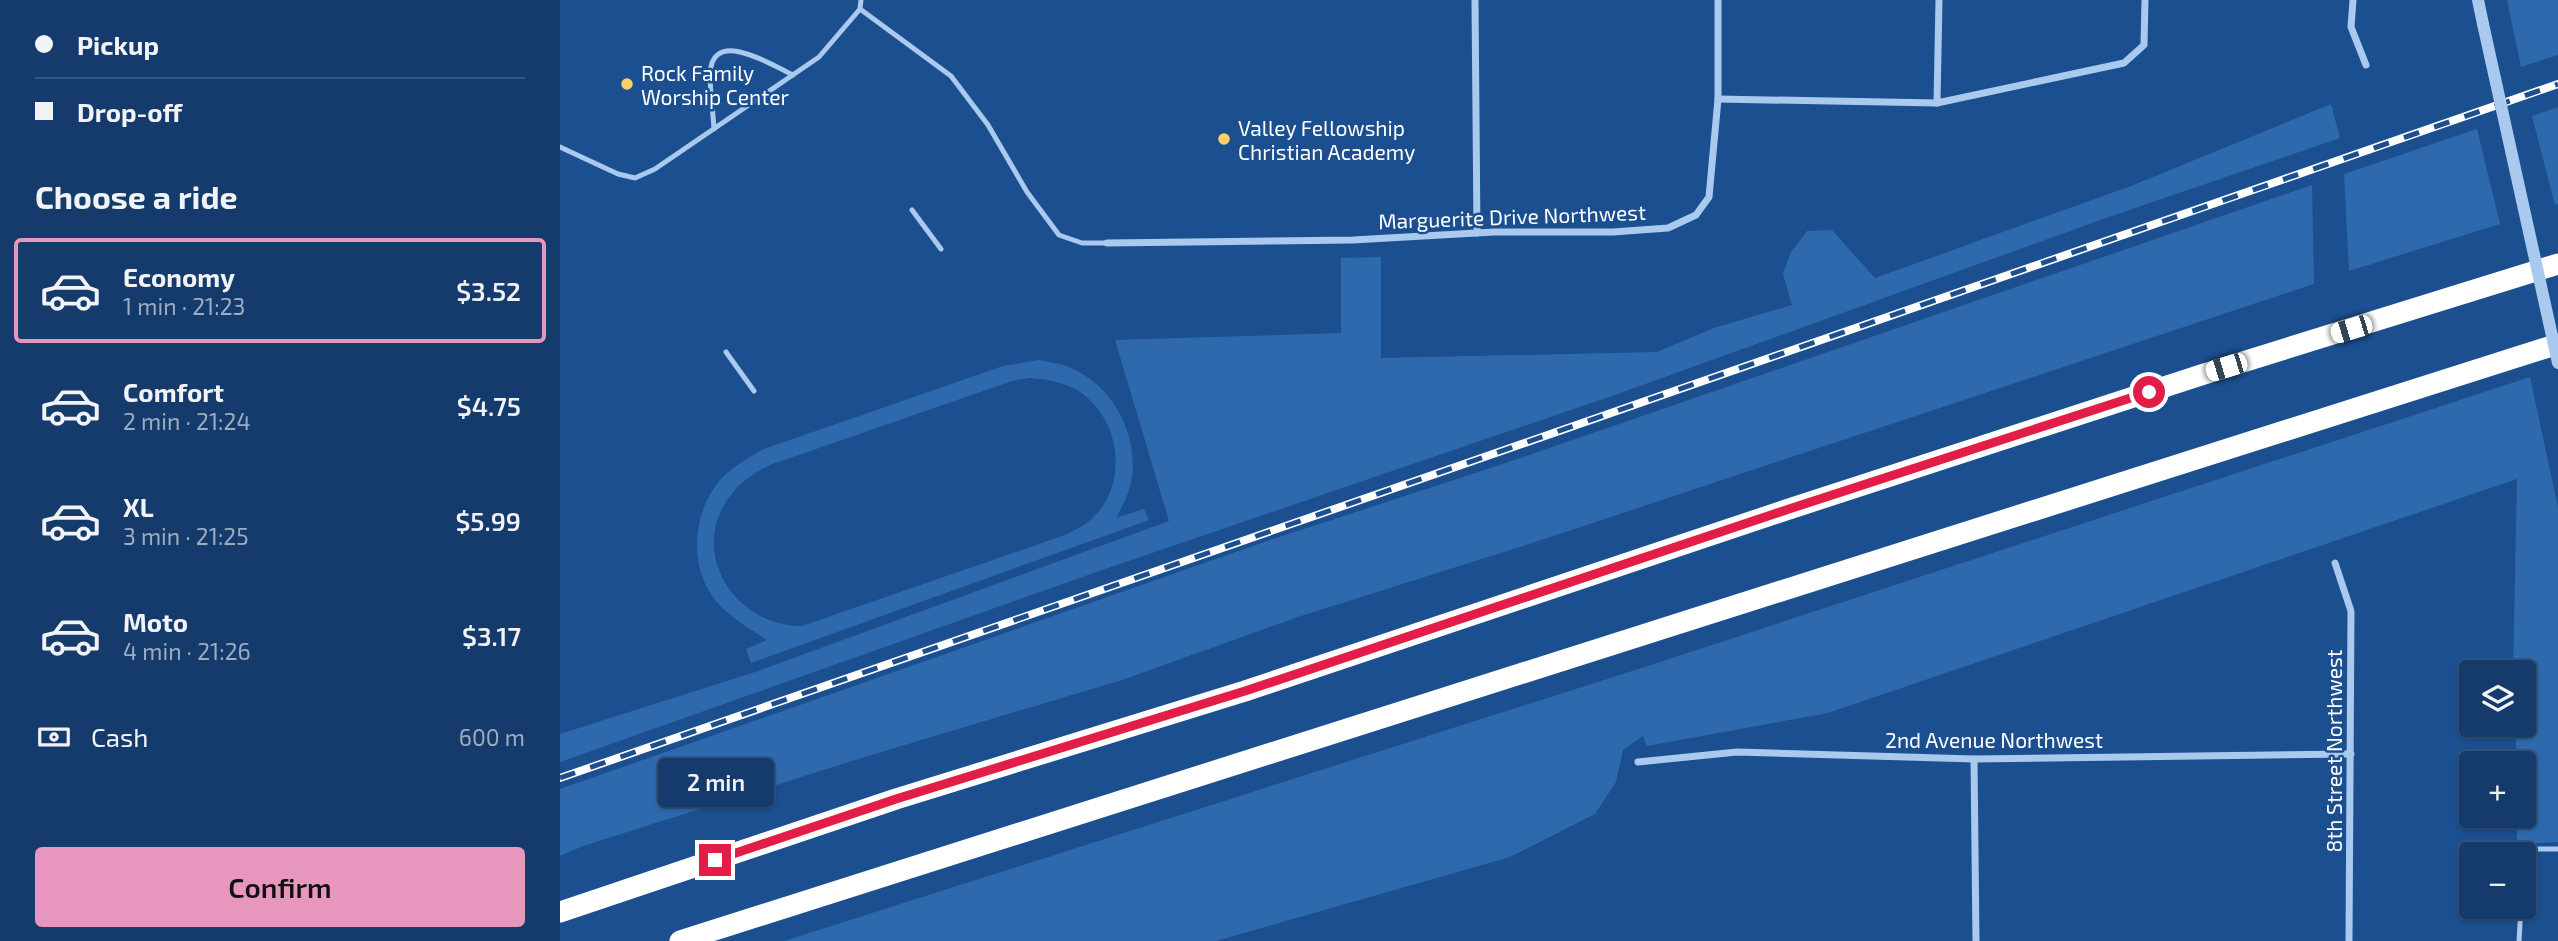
<!DOCTYPE html>
<meta charset="utf-8">
<style>
body{margin:0;font-family:"Exo 2",sans-serif;background:#214673;color:#f1f3f6;height:100vh;display:flex;flex-direction:column;font-size:26px;white-space:nowrap}
*{box-sizing:border-box;margin:0}
p{font-size:23px;color:#9dadc1}
.icon{flex:none;width:38px;height:38px;fill:none;stroke:currentColor;stroke-width:2;stroke-linecap:round;stroke-linejoin:round}
.map{position:relative;flex:1;overflow:hidden}
.sheet{display:flex;flex-direction:column;background:#143b6b;width:560px}
.sheet>*{flex:none}
.top-card{display:grid;align-content:center;height:154px;padding:0 35px;background:#143b6b}
.buttons{position:absolute;left:1899px;top:660px;display:grid;gap:14px}
.buttons a{display:grid;place-items:center;width:77px;height:77px;border-radius:7px;background:#143b6b;box-shadow:0 2px 5px #0004,0 0 0 2px #33557e;font-size:35px}
.end{position:absolute;width:32px;height:32px;margin:-16px;border:9px solid #e11d48;background:#fff;box-shadow:0 0 0 4px #fff}
.from{border-radius:50%}
.bubble{position:absolute;height:49px;border-radius:7px;background:#143b6b;box-shadow:0 2px 5px #0004,0 0 0 2px #33557e;font-size:23px;font-weight:600;line-height:49px;text-align:center}
.car{position:absolute;width:21px;height:42px;margin:-21px -10px;border-radius:9px;box-shadow:0 0 5px 2px #0007;background:linear-gradient(#fff 24%,#345 0 40%,#fff 0 76%,#345 0 86%,#fff 0)}
.top-card b{display:flex;align-items:center;gap:24px;height:66px;font-size:26px}
.top-card b+b{border-top:2px solid #33557e}
.top-card i{width:18px;height:18px;background:#f1f3f6}
ul{padding:0;list-style:none}
li{display:flex;align-items:center;gap:21px;height:105px;margin:0 14px 10px;padding:0 21px;border:4px solid transparent;border-radius:7px}
li div{flex:1}
li b{display:block;font-size:26px}
li em{font-style:normal;font-weight:600}
li.selected{border-color:#e797bd}
li>.icon{width:63px;height:63px;stroke-width:1.5}
h2{padding:0 35px;font-size:32px;line-height:84px}
.pay{display:flex;align-items:center;gap:18px;height:77px;padding:0 35px;font-size:26px}
.pay p{margin-inline-start:auto}
.cta{display:flex;gap:14px;margin-top:auto;padding:14px 35px}
.cta a{flex:1;height:80px;border-radius:7px;background:#e797bd;color:#111;font-size:28px;font-weight:600;line-height:80px;text-align:center}
main{display:flex;flex:1;min-height:0}
.map>svg:first-child{display:block}
.green{fill:#2e69ad;fill-rule:evenodd}
.lines{fill:none;stroke-linecap:round;stroke-linejoin:round}
.service{stroke:#a9c9ee;stroke-width:5}
.minor{stroke:#a9c9ee;stroke-width:7}
.tertiary{stroke:#a9c9ee;stroke-width:12}
.motorway{stroke:#fff;stroke-width:21}
.rail-casing{stroke:#fff;stroke-width:8}
.rail{stroke:#1b4f8f;stroke-width:5;stroke-dasharray:16;stroke-linecap:butt}
.tertiary-bridge{stroke:#a9c9ee;stroke-width:12}
.route{stroke:#e11d48;stroke-width:9}
.poi-dot{fill:#ffd166;stroke:#1b4f8f;stroke-width:2.5}
.labels{text-anchor:middle;dominant-baseline:central;stroke-width:5;stroke-linejoin:round;paint-order:stroke}
.poi-label{font-size:21px;fill:#fff;stroke:#1b4f8f;text-anchor:start}
.street-label{font-size:21px;fill:#fff;stroke:#1b4f8f}
</style>
<main>
<section class="sheet">
<div class="top-card">
<b><i class="from"></i>Pickup</b>
<b><i></i>Drop-off</b>
</div>
<h2>Choose a ride</h2>
<ul>
<li class="selected"><svg class="icon" aria-label="car" viewBox="0 0 24 24"><path d="M5 17H2v-5l4-1 3-4h7l3 4 3 1v5h-3M9 17h6M6 11h13"/><circle cx="7" cy="17" r="2"/><circle cx="17" cy="17" r="2"/></svg><div><b>Economy</b><p>1 min · 21:23</p></div><em>$3.52</em></li>
<li><svg class="icon" aria-label="car" viewBox="0 0 24 24"><path d="M5 17H2v-5l4-1 3-4h7l3 4 3 1v5h-3M9 17h6M6 11h13"/><circle cx="7" cy="17" r="2"/><circle cx="17" cy="17" r="2"/></svg><div><b>Comfort</b><p>2 min · 21:24</p></div><em>$4.75</em></li>
<li><svg class="icon" aria-label="car" viewBox="0 0 24 24"><path d="M5 17H2v-5l4-1 3-4h7l3 4 3 1v5h-3M9 17h6M6 11h13"/><circle cx="7" cy="17" r="2"/><circle cx="17" cy="17" r="2"/></svg><div><b>XL</b><p>3 min · 21:25</p></div><em>$5.99</em></li>
<li><svg class="icon" aria-label="car" viewBox="0 0 24 24"><path d="M5 17H2v-5l4-1 3-4h7l3 4 3 1v5h-3M9 17h6M6 11h13"/><circle cx="7" cy="17" r="2"/><circle cx="17" cy="17" r="2"/></svg><div><b>Moto</b><p>4 min · 21:26</p></div><em>$3.17</em></li>
</ul>
<div class="pay"><svg class="icon" aria-label="cash" viewBox="0 0 24 24"><path d="M3 7h18v10H3z"/><circle cx="12" cy="12" r="2"/></svg>Cash<p>600 m</p></div>
<div class="cta"><a>Confirm</a></div>
</section>
<div class="map">
<svg width="1998" height="941" viewBox="0 0 1998 941">
<rect width="100%" height="100%" fill="#1b4f8f"/>
<g class="green">
<path d="M1947,0H1998V55L1961,67Z"/>
<path d="M1771,104L1780,138L1546,218L1052,396L545,569L0,762V734L195,672L609,521L555,340L781,333V258L821,257V358L1097,352L1154,328L1232,305L1223,274L1231,252L1247,231L1272,230L1315,278L1571,186Z"/>
<path d="M1998,107V204L1995,205L1972,116Z"/>
<path d="M1917,129L1940,224L1789,271L1784,174Z"/>
<path d="M1752,185L1754,284L972,543L741,616L562,680L308,756L23,846L0,856V789L710,540L943,464Z"/>
<path d="M479,360C488,362 497,363 506,366C553,383 580,436 571,483C568,496 562,507 556,518L584,509L589,520L191,663L186,649L207,640C189,628 170,618 156,601C128,566 132,513 160,480C172,467 188,458 204,449L443,366ZM470,378C487,379 502,382 517,390C562,418 570,487 529,521C522,527 513,531 505,535L242,626C172,626 125,547 174,491C184,479 197,472 210,465L452,381Z"/>
<path d="M1970,377L1998,507V842L1957,844V816H1964V763H1957L1955,725L1964,724V672H1953L1957,479L1268,713L1087,746L1083,736L1063,750L1056,782L1035,814L950,857L656,941H224L1094,664Z"/>
</g>
<g class="lines">
<g class="service">
<path d="M300,9L391,76L428,125L467,192L499,235L522,243H547"/>
<path d="M154,129C153,111 150,92 150,75C151,26 212,65 233,75"/>
<path d="M0,147L58,174L75,178L95,169L259,57L300,9L301,0"/>
<path d="M352,210L381,249"/>
<path d="M166,352L194,391"/>
<path d="M1962,854L1963,849H1998"/>
<path d="M1959,941L1961,906"/>
</g>
<g class="minor">
<path d="M915,0L917,233"/>
<path d="M1793,0L1791,27L1806,65"/>
<path d="M1158,99L1377,103L1564,63L1584,45L1585,0"/>
<path d="M1377,103L1379,0"/>
<path d="M547,243L793,240L934,232H1053L1108,228L1136,215L1149,197L1158,99V0"/>
<path d="M1775,563L1791,611L1789,941"/>
<path d="M1414,759L1416,941"/>
<path d="M1078,762L1177,752L1414,759L1791,754"/>
</g>
<path class="tertiary" d="M1918,0L1923,24"/>
<g class="motorway">
<path d="M0,912L336,799L685,691L1229,509L1641,375L1998,264"/>
<path d="M120,941L1998,344"/>
</g>
<g class="rail-casing">
<path id="rail" d="M0,778L1998,84"/>
</g>
<use href="#rail" class="rail"/>
<path class="tertiary-bridge" d="M1923,24L1998,363"/>
</g>
<g class="lines">
<path class="route" d="M155,860L336,799L685,691L1229,509L1589,392"/>
</g>
<g class="poi-dot">
<circle cx="67" cy="84" r="7"/>
<circle cx="664" cy="139" r="7"/>
</g>
<g class="labels">
<g class="poi-label">
<text x="81" y="72">Rock Family<tspan x="81" dy="24">Worship Center</tspan></text>
<text x="678" y="127">Valley Fellowship<tspan x="678" dy="24">Christian Academy</tspan></text>
</g>
<g class="street-label">
<text transform="translate(952 216) rotate(-2)">Marguerite Drive Northwest</text>
<text x="1434" y="739">2nd Avenue Northwest</text>
<text transform="translate(1773 751) rotate(-90)">8th Street Northwest</text>
</g>
</g>
</svg>
<div class="buttons">
<a><svg class="icon" aria-label="layers" viewBox="0 0 24 24"><path d="M12 4l9 5-9 5-9-5zM3 14l9 5 9-5"/></svg></a>
<a>+</a>
<a>−</a>
</div>
<i class="end from" style="left:1589px;top:392px"></i>
<i class="end" style="left:155px;top:860px"></i>
<div class="bubble" style="left:98px;top:758px;width:116px">2 min</div>
<i class="car" style="left:1791px;top:329px;rotate:253deg"></i>
<i class="car" style="left:1666px;top:367px;rotate:253deg"></i>
</div>
</main>
